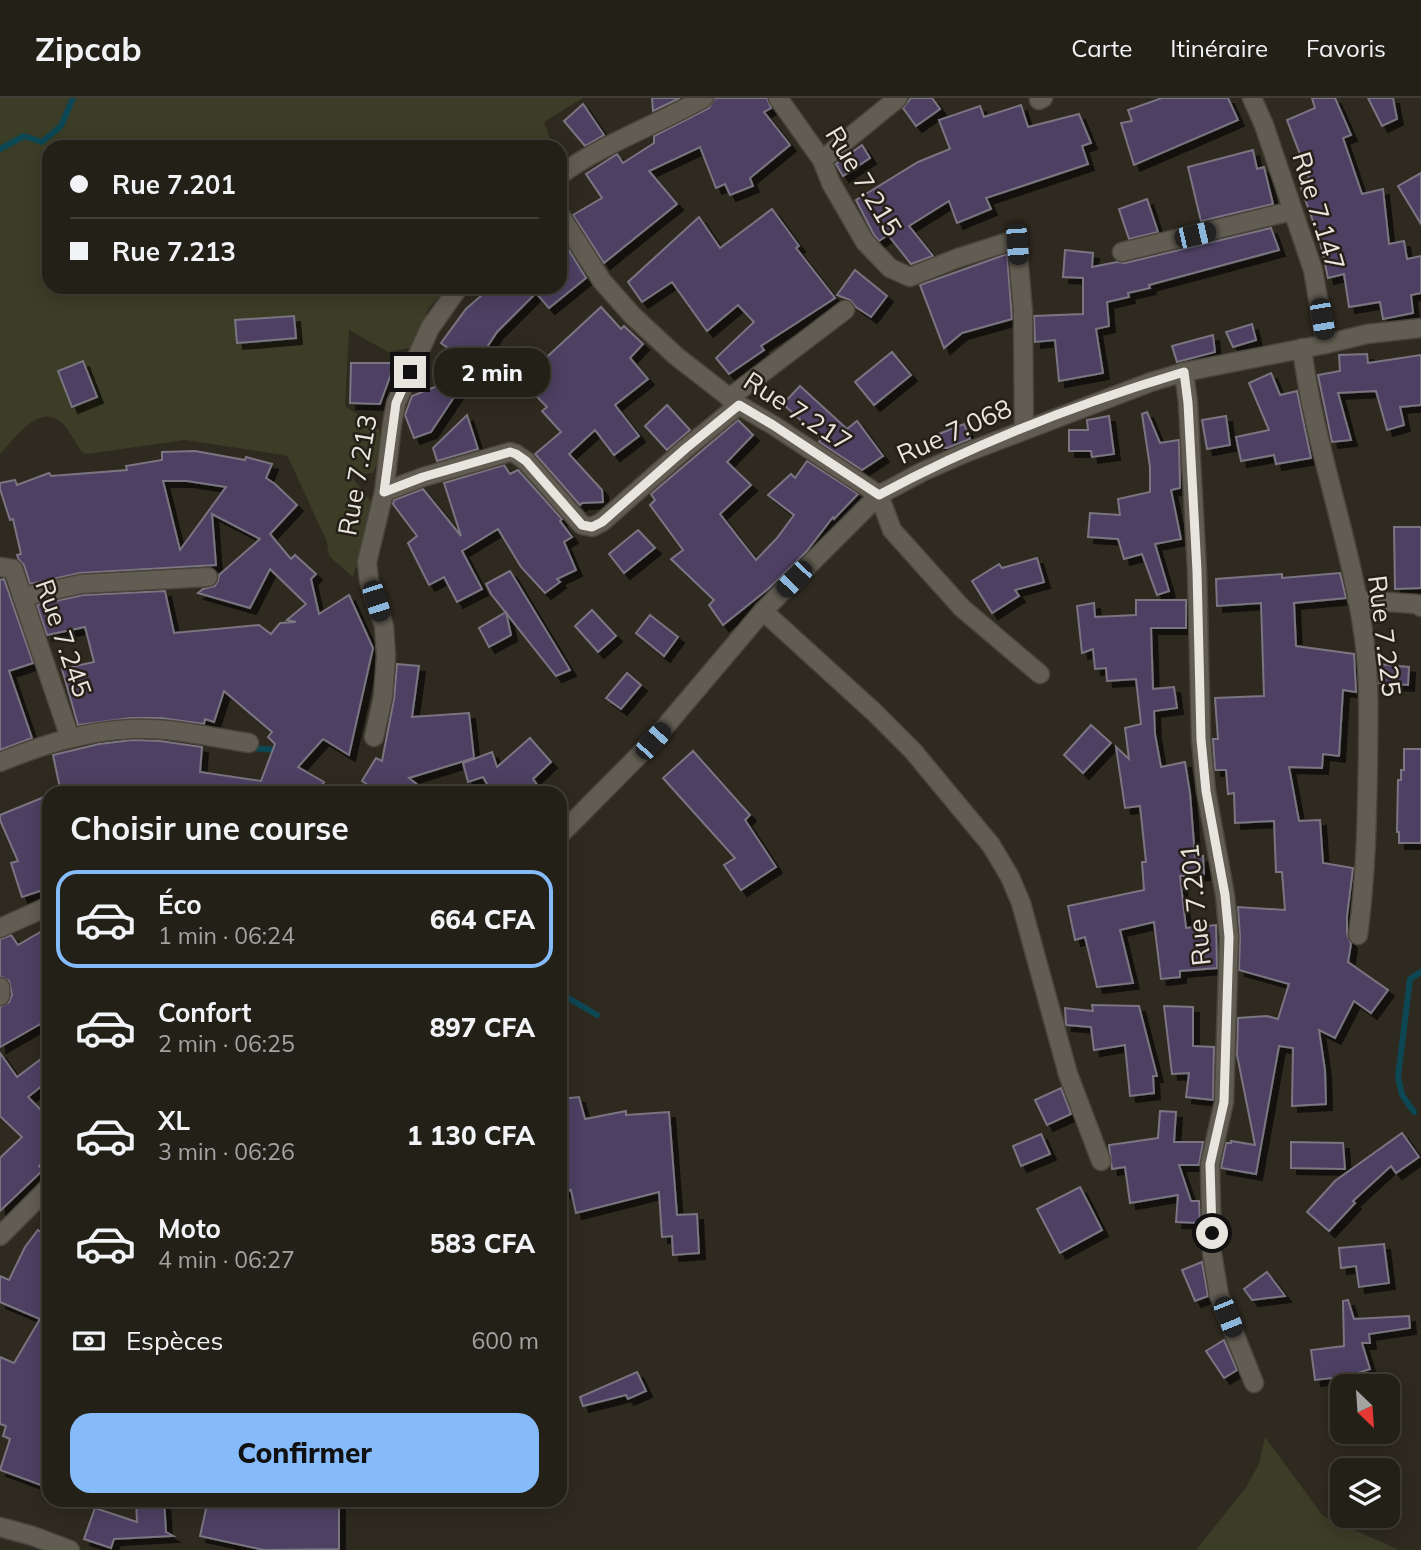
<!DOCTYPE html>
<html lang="fr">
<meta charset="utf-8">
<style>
body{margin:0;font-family:Mulish,sans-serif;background:#2b2821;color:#f1f3f6;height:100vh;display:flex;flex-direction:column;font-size:26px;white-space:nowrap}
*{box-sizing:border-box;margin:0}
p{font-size:23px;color:#a3a3a2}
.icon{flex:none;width:38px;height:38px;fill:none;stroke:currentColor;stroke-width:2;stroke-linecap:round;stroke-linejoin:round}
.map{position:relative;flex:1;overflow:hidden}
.panel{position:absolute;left:42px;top:688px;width:525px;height:721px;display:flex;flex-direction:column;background:#232018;border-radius:21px;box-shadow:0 4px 18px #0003,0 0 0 2px #403e37}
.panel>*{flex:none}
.top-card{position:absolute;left:42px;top:42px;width:525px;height:154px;border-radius:21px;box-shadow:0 4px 18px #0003,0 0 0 2px #403e37;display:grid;align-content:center;height:154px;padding:0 28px;background:#232018}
.needle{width:46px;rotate:155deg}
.tools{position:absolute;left:1330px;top:1276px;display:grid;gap:14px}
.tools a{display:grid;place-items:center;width:70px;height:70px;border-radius:14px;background:#232018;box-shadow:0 4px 18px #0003,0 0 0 2px #403e37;font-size:35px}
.end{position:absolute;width:32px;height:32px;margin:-16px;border:9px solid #e8e5de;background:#111;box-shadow:0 0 0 4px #111}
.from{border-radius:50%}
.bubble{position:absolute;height:49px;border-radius:21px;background:#232018;box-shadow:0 4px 18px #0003,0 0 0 2px #403e37;font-size:23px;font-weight:800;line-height:49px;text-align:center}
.car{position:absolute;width:21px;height:42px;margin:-21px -10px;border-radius:9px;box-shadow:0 0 5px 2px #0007;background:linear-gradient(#222 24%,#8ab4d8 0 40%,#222 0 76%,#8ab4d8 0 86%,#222 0)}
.top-card b{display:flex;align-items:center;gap:24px;height:66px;font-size:26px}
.top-card b+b{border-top:2px solid #403e37}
.top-card i{width:18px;height:18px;background:#f1f3f6}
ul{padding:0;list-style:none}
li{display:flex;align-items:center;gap:21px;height:98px;margin:0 14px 10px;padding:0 14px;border:4px solid transparent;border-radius:21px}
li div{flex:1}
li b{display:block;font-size:26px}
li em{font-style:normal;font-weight:800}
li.current{border-color:#85bbfb}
li>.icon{width:63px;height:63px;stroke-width:1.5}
h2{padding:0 28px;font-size:32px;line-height:84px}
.pay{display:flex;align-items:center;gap:18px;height:77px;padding:0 28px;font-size:26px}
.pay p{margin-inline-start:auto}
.action{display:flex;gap:14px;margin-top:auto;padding:14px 28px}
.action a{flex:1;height:80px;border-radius:21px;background:#85bbfb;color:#111;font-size:28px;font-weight:800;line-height:80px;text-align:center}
header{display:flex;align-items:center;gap:42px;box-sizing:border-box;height:98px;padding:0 35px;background:#232018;border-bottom:2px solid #403e37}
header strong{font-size:33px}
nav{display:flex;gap:38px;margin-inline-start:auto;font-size:24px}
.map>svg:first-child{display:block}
.green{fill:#3b3d26}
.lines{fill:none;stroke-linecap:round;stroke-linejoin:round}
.stream{stroke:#0c4753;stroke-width:6}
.building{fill:#4d4063;stroke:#797581;stroke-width:2;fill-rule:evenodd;filter:url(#shadow)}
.street-casing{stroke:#49453c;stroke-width:21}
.secondary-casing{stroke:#49453c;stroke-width:21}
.street{stroke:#625d52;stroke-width:18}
.secondary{stroke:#625d52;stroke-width:18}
.route{stroke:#e8e5de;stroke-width:9}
.labels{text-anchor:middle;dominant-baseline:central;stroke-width:5;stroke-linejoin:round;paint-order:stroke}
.street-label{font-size:26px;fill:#e8e5de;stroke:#252017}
</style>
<header>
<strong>Zipcab</strong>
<nav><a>Carte</a><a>Itinéraire</a><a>Favoris</a></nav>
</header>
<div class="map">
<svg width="1421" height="1452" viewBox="0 0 1421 1452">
<defs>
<filter id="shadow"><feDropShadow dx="6" dy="6" stdDeviation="0" flood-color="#0009"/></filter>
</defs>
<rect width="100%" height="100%" fill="#2f2a20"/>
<g class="green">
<path d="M0,0H583L544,24L553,49H49V189H448L428,211L415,249L388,254L349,232L345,308L379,331L384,349L373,375L351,378L376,410L353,479L329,458L327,444L288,359L284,357L185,342L87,356L82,354C75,345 68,328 58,322C37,307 13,343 0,356Z"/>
<path d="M1265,1339L1323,1418L1399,1452H1196L1245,1391L1259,1366Z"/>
</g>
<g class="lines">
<g class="stream">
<path d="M0,51L24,38L42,44L61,28L73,0"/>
<path d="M249,650L279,652"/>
<path d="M560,895L597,917"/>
<path d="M1414,1014L1402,997L1398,979L1410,881L1421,874"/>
</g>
</g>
<g class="building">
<path d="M652,0H680L653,13Z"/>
<path d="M715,0H767L771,10L764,14L790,47L750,80L753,88L730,97L725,86L716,90L700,49L649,73L677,106L604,165L573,117L602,100L586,76L617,56L623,65L654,45V38L709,10Z"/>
<path d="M911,0H932L940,11L916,28L903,10Z"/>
<path d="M1162,0H1228L1238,22L1134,67L1121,25L1132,23L1128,12Z"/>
<path d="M1312,0H1335L1351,37L1343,40L1362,96L1383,91L1389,146L1404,143L1407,161L1421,158V195L1411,197L1413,215L1383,221L1380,204L1349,209L1344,176L1328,180L1320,143L1299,84L1309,80L1287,22L1315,10Z"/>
<path d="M1368,0H1393L1397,21L1382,28Z"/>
<path d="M583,6L604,37L585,48L564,23Z"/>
<path d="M1021,7L1028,29L1079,16L1091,45L1082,48L1088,66L986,100L991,111L957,125L949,103L909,128L933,158L911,166L888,137L879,143L874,137L856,102L918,64L950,51L939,22L980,8L984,19Z"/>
<path d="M862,47L870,60L843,78L836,66Z"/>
<path d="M1253,52L1257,71L1264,69L1273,106L1201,123L1188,69Z"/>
<path d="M1421,75V126L1398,88Z"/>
<path d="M1147,101L1158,134L1129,141L1119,111Z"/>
<path d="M772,111L799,148L796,150L835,200L761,248L764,252L729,276L716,260L754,224L738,207L707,233L672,184L642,204L628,184L699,119L720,150Z"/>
<path d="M1271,130L1279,152L1149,187L1150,190L1128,195L1129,199L1107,204L1109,228L1096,231L1103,275L1059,283L1055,242L1035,244L1034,218L1083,216V180L1063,179L1065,152L1093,155L1092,169L1117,164L1125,165Z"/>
<path d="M560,138L586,180L549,210L536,195L497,234L474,269L441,245L466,211L491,189H560Z"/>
<path d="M1007,156L1012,221L962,235L944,250L920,187Z"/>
<path d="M855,172L887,198L871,219L856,209L850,202L837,197Z"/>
<path d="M601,209L621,231L624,228L643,246L630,260L648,281L615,307L639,338L614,357L595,332L569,356L602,392L603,404L582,405L580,407L535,356L561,334L542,313L547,309L512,273L526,259L536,269Z"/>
<path d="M294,218L296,240L237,245L235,222Z"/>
<path d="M1252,226L1256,242L1233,249L1226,234Z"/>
<path d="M1213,237L1215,254L1177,264L1172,248Z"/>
<path d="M892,254L911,277L874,307L855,284Z"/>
<path d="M1367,256L1368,265L1421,257V307L1400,309L1404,327L1387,332L1376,293L1338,295L1351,342L1332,344L1318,277L1340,273L1339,257Z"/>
<path d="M83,263L97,299L72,309L58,273Z"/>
<path d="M351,265H395L380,306L350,305Z"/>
<path d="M470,275L431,334L414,340L405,317L412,298Z"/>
<path d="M1271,275L1280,297L1297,293L1311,360L1276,366L1274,357L1241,363L1236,339L1269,332L1249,285Z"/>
<path d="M800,288L847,331L857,323L883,358L862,372L819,344L821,341L783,306Z"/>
<path d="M667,307L690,332L667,352L645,328Z"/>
<path d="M1147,314L1160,345L1179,342L1180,390L1171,392L1181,441L1155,446L1169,493L1157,497L1142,456L1124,461L1118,441L1088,439L1090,415L1120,417L1118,401L1150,394V369L1142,316Z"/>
<path d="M467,317L478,351L437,363L433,350Z"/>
<path d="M1109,318L1114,356L1092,359L1091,353H1069V332H1088L1087,322Z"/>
<path d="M1226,318L1230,347L1207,351L1202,322Z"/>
<path d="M738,322L753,337L727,364L751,387L720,416L756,462L777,440L794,417L768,397L791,376L795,380L807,363L858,396L834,421L833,419L806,454L768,491L723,527L709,507L714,502L671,461L683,452L650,407L655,402L651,396Z"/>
<path d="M964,326L970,341L947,350H941L936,337Z"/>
<path d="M195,353L245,362L246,359L272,366L266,380L275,386L297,407L270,436L291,461L295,457L316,476L311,481L319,516L349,497L373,550L349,657L323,641L298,669L324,684L317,695H213L163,690L114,695H61L53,657L99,646L132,642L160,643L202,649L200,674L261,683L275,646L268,639L272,634L224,593L214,624L205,621L204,626L161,620H131L78,627L62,571L94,564L85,529L47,537L37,507L83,497L165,493L174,535L259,527L271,536L280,525L296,524L287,522L306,506L270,471L250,510L198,495L203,491L215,488L218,483L219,477L260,441L212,416L216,467L80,475L30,486L24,467L19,462L17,457L21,456L13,421L10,422L0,391V385L15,382L17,387L49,375L51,378L127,372L126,368L162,362V354ZM163,383H187L226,389L180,452Z"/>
<path d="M504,367L510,376L518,372L562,421L560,423L572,439L564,444L576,472L557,481L560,484L545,495L521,469L498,431L462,453L482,491L457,504L444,479L429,487L408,445L417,438L393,406L394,402L423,391L461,438L444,385Z"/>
<path d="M1394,429H1421V490L1395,491Z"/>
<path d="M638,432L655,450L624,475L609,456Z"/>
<path d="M1037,460L1044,484L1015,492L1019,498L992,515L972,483L999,466L1002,470Z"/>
<path d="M510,473L570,572L556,578L491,496L486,486Z"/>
<path d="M1340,475L1346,500L1294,505L1296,548L1354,556L1356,594L1343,592L1339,658L1323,656L1322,670L1289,669L1299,723L1320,722L1323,765L1353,770L1347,818V836L1351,846L1348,864L1388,892L1371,915L1354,903L1335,940L1319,932L1325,972L1326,1006L1292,1008L1293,950L1279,948L1256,1076L1221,1070L1226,1045H1231V1043L1255,1047L1237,957L1238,920L1267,918L1278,921L1289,886L1239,872L1240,839L1238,809L1285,812L1282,774H1276L1274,723L1235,725L1234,695L1228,696L1226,672H1215L1213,641H1218L1215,600L1264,598L1261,505L1217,508L1216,481L1282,476V480Z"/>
<path d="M4,481L33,565L9,573L32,640L0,652V482Z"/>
<path d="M1136,502H1186V530H1151L1153,591L1174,589L1177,610L1154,613L1155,636L1161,669L1185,664L1190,695L1195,759L1203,758L1204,776L1180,778L1186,830L1216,827L1217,870L1180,873V879L1161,881L1154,824L1120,832L1133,885L1097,889L1085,839L1075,842L1068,808L1144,792L1142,764H1146L1140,708L1125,710L1116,649L1129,661L1125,630L1141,626L1136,581L1107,583L1106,570L1095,571L1093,551L1082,555L1077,508L1094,505L1095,519L1136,517Z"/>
<path d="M592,512L616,538L598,554L575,528Z"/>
<path d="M506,514L511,537L489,549L479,530Z"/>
<path d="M650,517L678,539L664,558L636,535Z"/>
<path d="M397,566L419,568L412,619L469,615L474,660L409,680L428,695H380L362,683L376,660L382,663L394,601Z"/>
<path d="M1378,566L1409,569L1408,587L1379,585Z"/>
<path d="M627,575L641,587L621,611L606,600Z"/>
<path d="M1091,627L1111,645L1083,675L1064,657Z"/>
<path d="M530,640L551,664L533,681L543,695H492L483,679L468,684L463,665L492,654L497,669Z"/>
<path d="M1404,651H1421V745H1399V734H1397L1398,682H1401V672H1404Z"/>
<path d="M693,653L750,717L745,722L776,769L741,792L724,767L735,760L663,680Z"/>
<path d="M49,697V790L22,799L11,765L18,763L0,722V717Z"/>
<path d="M49,829V921L0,949V909L9,904L12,897L9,883L0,878V841L11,837L18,847Z"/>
<path d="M1092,907L1139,908L1157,978H1153L1154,995L1130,998L1125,947L1094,952L1091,929L1066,927L1065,910L1093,913Z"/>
<path d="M1164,908L1193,909V948L1214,949L1213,1002L1186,999L1189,975L1172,976Z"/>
<path d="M0,955L17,979L49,955V982L28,999L49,1020V1056L39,1068L43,1072L0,1113V1060L22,1039L0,1018Z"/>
<path d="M1061,990L1071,1016L1047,1027L1035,1002Z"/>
<path d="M579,999L585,1021L626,1013V1017L669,1014L677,1117L697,1116L699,1155L673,1157L672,1138L662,1139L659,1094L576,1115L571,1092L562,1094L560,1084V1001Z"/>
<path d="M1160,1013L1176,1014L1174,1044H1203L1199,1067H1179L1191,1103H1199L1200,1125L1176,1124L1178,1097L1130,1105L1125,1069L1112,1071L1109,1047L1158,1040Z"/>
<path d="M1402,1035L1419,1059L1396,1075L1391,1068L1353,1103L1355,1105L1329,1133L1307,1114L1335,1083Z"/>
<path d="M1041,1036L1050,1056L1021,1068L1013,1048Z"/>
<path d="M1291,1044L1343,1045L1345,1071L1291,1070Z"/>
<path d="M1080,1089L1102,1132L1060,1155L1037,1111Z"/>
<path d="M38,1132L49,1140V1333L41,1355L49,1358V1390L0,1372L10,1341L3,1338L6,1328L0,1326V1259L14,1265L40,1221L0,1204V1178L9,1182L25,1149Z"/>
<path d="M1384,1146L1389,1185L1359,1189L1356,1168L1341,1170L1339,1150Z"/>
<path d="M1202,1164L1208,1198L1195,1203L1182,1172Z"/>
<path d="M1267,1174L1285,1198L1252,1202L1244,1191Z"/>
<path d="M1348,1202L1354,1221L1409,1218L1410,1230L1369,1236L1370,1245H1362L1370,1271L1349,1278L1315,1282L1311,1252L1344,1248L1343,1203Z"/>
<path d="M1224,1242L1237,1272L1224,1280L1206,1253Z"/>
<path d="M637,1274L646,1293L628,1301L626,1297L583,1308L580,1299Z"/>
<path d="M136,1402H164L166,1434L173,1438L114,1441L111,1450L84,1441L95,1410L137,1424Z"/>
<path d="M208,1402H339V1451L264,1452L200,1438Z"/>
</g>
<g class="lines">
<g class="street-casing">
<g id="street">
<path d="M778,0L822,62L831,85L865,144L890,170L910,179L958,160L1011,143L1017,146L1023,213L1024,331"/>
<path d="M1039,2L1043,0"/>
<path d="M822,62L898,0"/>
<path d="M560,77C604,45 657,27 704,0"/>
<path d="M560,117L602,183L632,217L676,258L739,307L773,327L879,397L892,432L962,510L1040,576"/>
<path d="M1122,154L1292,113"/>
<path d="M1302,250C1314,348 1351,442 1364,540C1370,581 1368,621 1368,662C1367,721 1366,778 1358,837"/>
<path d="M1184,274L1188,305L1197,473L1201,641L1206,693L1225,797L1229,839L1224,1004L1210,1066L1212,1155L1219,1197L1254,1285"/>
<path d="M729,300L845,212"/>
<path d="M384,394L423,379L510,354L516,356L526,363L582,427L592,429L602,424L685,351L739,307"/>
<path d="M0,469L13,471L70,640"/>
<path d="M22,499L81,486L208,479"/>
<path d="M1357,502L1417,506L1421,509"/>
<path d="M763,513L874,614L913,653L991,747L1010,779L1021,805L1068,976L1101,1063"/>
<path d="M374,639L383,599L386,558L384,528L369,483L367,464L384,394L392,326L396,305L430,230L459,189"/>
<path d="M0,664C42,647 85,633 131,631C170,629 210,639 249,645"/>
<path d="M560,737L653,643L763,513L879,397L922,374L965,355L1151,284L1184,274L1326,246"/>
<path d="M0,830L49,808"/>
<path d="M0,889V898"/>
<path d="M0,1138L49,1089"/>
<path d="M0,1429L33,1438L70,1452"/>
</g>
</g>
<g class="secondary-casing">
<path id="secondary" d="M1252,0L1264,27L1313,172L1326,246L1367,236L1421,230"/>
</g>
<use href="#street" class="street"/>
<use href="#secondary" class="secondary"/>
</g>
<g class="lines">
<path class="route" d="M410,274L396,305L384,394L423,379L510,354L516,356L526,363L582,427L592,429L602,424L685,351L739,307L773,327L879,397C975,345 1080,305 1184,274L1188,305L1197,473L1201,641L1206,693L1225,797L1229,839L1224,1004L1210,1066L1212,1135"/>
</g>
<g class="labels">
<g class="street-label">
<text transform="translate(864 83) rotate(59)">Rue 7.215</text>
<text transform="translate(1319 113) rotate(73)">Rue 7.147</text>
<text transform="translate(798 313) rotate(33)">Rue 7.217</text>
<text transform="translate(954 333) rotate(-24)">Rue 7.068</text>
<text transform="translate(357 377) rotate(-80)">Rue 7.213</text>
<text transform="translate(1385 538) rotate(83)">Rue 7.225</text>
<text transform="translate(64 540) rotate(71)">Rue 7.245</text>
<text transform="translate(1195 807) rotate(-96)">Rue 7.201</text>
</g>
</g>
</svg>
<div class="tools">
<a><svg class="needle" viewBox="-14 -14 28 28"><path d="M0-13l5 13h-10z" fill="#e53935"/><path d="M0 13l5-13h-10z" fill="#a3a3a2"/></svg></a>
<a><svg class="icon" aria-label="layers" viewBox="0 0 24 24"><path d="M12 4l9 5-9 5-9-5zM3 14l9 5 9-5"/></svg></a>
</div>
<i class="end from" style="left:1212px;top:1135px"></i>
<i class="end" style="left:410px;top:274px"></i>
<div class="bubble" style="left:434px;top:250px;width:116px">2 min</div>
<i class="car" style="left:1195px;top:137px;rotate:77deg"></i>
<i class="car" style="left:1017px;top:146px;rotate:176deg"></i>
<i class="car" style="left:1322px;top:221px;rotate:170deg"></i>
<i class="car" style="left:794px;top:481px;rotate:224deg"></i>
<i class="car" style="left:376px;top:503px;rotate:162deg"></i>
<i class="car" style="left:653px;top:643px;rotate:42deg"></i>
<i class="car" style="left:1228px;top:1219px;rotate:158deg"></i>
<div class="top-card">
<b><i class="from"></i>Rue 7.201</b>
<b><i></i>Rue 7.213</b>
</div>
<section class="panel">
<h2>Choisir une course</h2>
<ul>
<li class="current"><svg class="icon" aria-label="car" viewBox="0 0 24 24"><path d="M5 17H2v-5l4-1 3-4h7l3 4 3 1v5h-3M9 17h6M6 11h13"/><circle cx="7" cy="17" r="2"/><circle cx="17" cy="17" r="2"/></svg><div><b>Éco</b><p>1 min · 06:24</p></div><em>664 CFA</em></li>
<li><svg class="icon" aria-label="car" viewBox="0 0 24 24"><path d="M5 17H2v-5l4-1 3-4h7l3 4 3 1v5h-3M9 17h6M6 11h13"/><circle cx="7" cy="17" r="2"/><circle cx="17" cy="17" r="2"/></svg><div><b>Confort</b><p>2 min · 06:25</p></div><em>897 CFA</em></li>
<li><svg class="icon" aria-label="car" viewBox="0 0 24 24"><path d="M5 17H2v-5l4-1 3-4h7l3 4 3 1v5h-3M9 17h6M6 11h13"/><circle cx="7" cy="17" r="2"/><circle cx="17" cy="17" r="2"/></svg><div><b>XL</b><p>3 min · 06:26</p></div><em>1 130 CFA</em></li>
<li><svg class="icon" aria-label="car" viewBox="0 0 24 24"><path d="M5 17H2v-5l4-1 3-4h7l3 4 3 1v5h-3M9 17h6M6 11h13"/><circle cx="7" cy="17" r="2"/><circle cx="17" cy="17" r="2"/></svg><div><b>Moto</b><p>4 min · 06:27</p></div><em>583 CFA</em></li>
</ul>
<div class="pay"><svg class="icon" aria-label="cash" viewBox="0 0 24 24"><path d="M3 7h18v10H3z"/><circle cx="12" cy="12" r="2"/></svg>Espèces<p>600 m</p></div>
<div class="action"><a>Confirmer</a></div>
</section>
</div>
